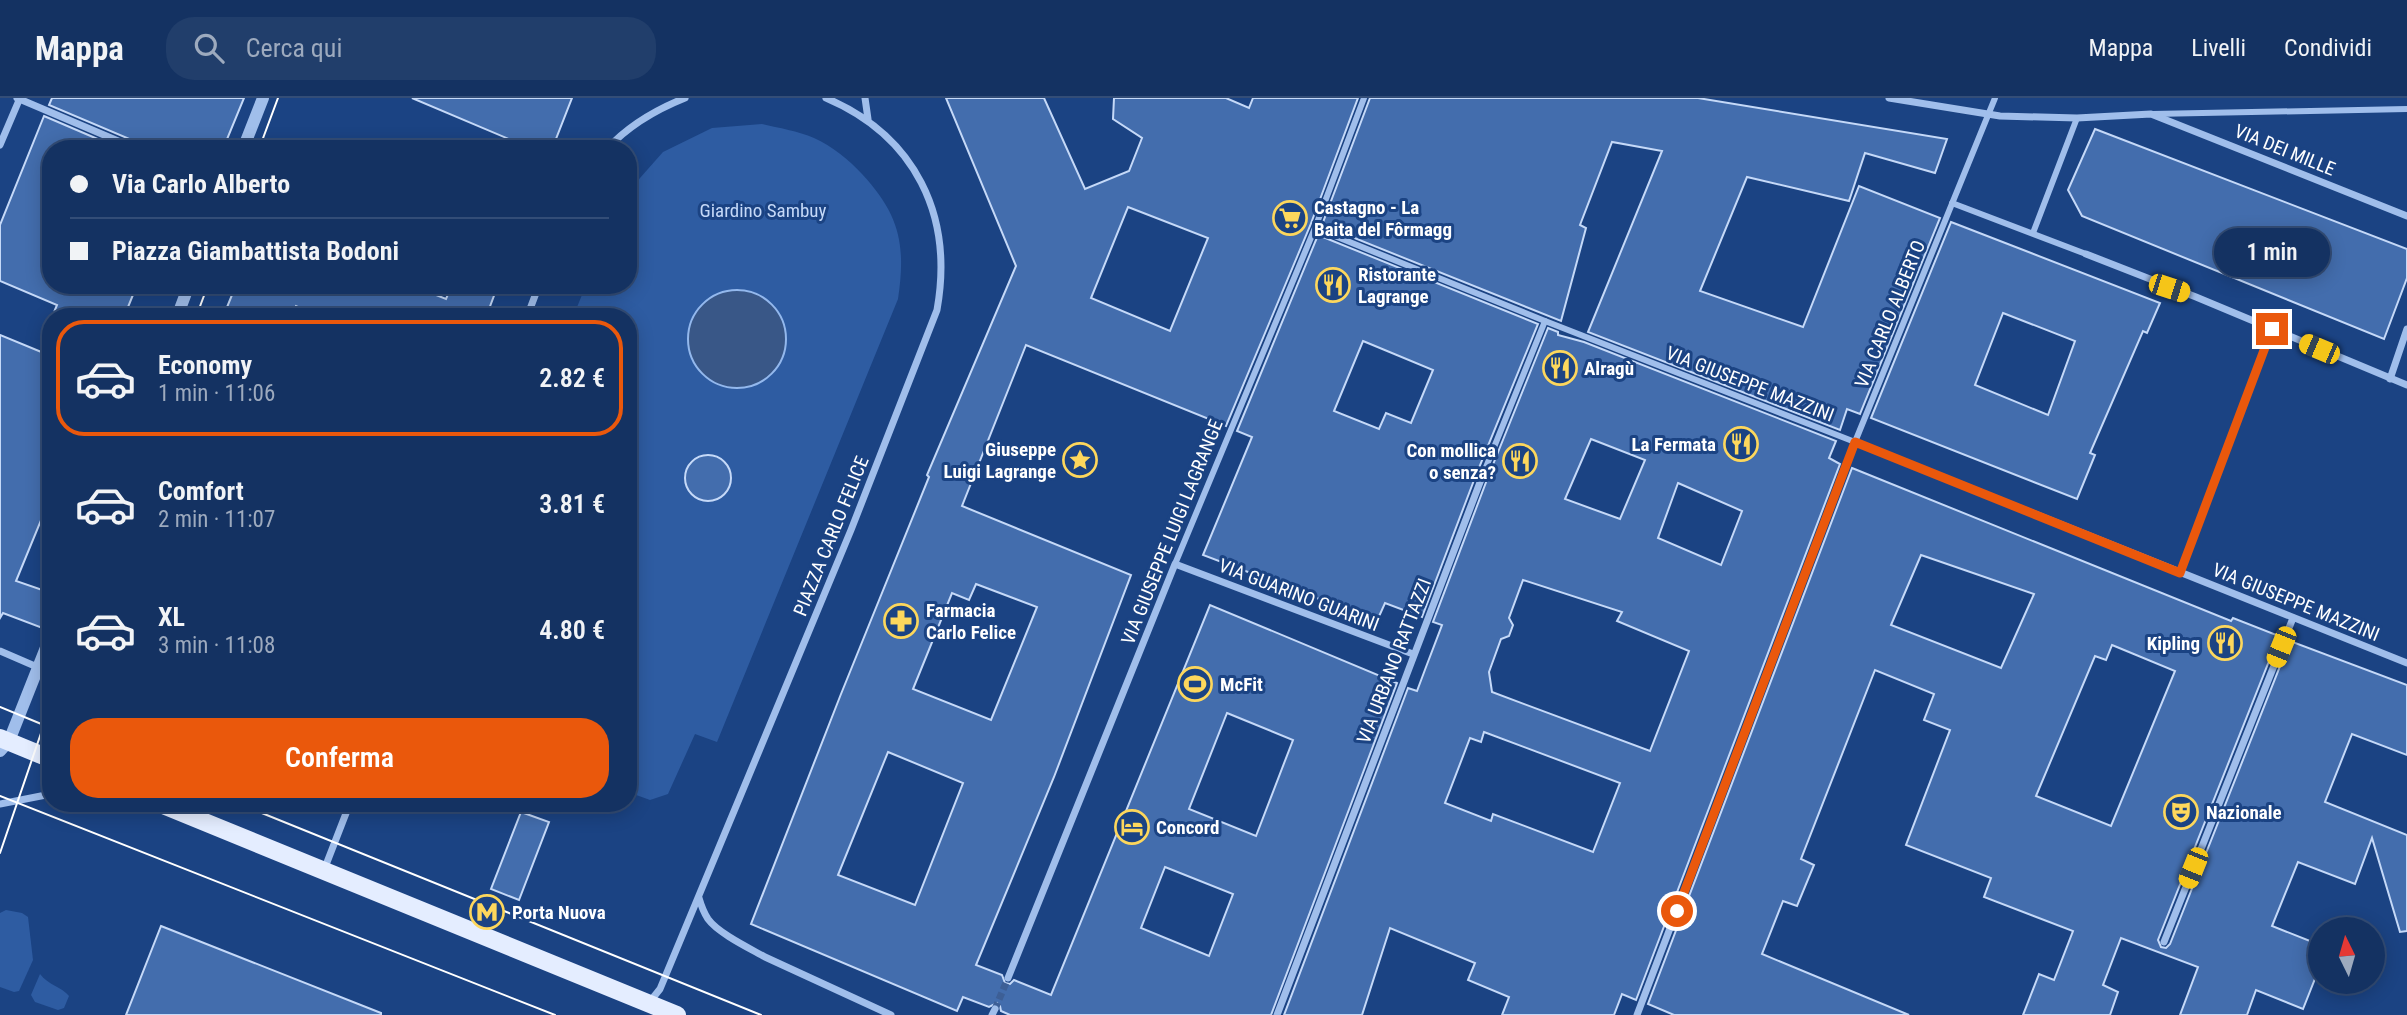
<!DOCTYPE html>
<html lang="it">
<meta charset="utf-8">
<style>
body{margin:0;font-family:"Roboto Condensed",sans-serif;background:#213e6b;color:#f1f3f6;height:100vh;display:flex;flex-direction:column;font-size:26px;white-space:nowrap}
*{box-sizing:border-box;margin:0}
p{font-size:23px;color:#9daabe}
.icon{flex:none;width:38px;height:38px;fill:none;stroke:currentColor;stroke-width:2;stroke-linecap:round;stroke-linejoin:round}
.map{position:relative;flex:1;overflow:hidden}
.sheet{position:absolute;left:42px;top:210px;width:595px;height:504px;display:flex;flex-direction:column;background:#143262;border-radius:28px;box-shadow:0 4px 18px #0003,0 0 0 2px #334d77}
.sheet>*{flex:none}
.guide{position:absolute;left:42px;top:42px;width:595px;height:154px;border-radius:28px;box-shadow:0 4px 18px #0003,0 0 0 2px #334d77;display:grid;align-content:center;height:154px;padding:0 28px;background:#143262}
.needle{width:46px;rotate:355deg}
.fabs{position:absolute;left:2308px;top:819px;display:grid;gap:14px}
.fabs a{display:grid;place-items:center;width:77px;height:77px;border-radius:50%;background:#143262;box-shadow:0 4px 18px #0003,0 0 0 2px #334d77;font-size:35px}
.end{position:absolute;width:32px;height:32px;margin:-16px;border:9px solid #ea580c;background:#fff;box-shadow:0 0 0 4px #fff}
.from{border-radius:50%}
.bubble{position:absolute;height:49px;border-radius:24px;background:#143262;box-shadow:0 4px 18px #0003,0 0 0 2px #334d77;font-size:23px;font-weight:600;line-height:49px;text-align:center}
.car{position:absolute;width:21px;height:42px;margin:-21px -10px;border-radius:9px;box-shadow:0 0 5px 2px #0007;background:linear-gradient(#f5c518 24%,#345 0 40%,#f5c518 0 76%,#345 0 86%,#f5c518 0)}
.guide b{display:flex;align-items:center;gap:24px;height:66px;font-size:26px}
.guide b+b{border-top:2px solid #334d77}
.guide i{width:18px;height:18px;background:#f1f3f6}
ul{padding:12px 0 0;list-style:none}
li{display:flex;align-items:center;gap:21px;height:116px;margin:0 14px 10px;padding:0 14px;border:4px solid transparent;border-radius:28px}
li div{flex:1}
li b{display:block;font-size:26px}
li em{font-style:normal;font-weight:600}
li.current{border-color:#ea580c}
li>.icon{width:63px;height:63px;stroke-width:1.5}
.action{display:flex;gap:14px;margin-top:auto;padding:14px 28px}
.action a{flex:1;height:80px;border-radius:28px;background:#ea580c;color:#fff;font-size:28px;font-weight:600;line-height:80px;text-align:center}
header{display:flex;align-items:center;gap:42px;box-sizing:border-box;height:98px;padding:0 35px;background:#143262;border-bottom:2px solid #334d77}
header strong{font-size:33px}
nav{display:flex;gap:38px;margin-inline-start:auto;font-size:24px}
.search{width:490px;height:63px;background:#213e6b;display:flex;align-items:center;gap:18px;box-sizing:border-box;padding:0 24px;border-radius:28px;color:#9daabe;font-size:26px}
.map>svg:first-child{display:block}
.green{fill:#2e5ca2;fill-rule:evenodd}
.water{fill:#395787;stroke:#93b8ed;stroke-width:2}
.building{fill:#436dad;stroke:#c5d9f8;stroke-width:2;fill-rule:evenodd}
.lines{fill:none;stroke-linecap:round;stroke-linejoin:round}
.minor-tunnel{stroke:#3d5f96;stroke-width:7;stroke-dasharray:7 3.5;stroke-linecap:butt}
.pedestrian{stroke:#a0beeb;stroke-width:6}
.minor{stroke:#a0beeb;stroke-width:7}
.tertiary{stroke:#a0beeb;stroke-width:12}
.primary{stroke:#e4edff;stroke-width:18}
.tram{stroke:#fff;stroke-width:2}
.route{stroke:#ea580c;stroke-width:9}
.labels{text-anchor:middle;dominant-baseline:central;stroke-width:6;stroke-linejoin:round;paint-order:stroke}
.street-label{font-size:19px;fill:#fff;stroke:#1b4383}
.poi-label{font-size:19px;font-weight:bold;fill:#fff;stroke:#1b4383;text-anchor:start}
.park-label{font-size:19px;fill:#c5d9f8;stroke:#1b4383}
</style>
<header>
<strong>Mappa</strong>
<div class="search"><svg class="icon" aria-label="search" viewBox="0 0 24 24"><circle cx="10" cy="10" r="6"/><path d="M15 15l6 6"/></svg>Cerca qui</div>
<nav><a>Mappa</a><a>Livelli</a><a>Condividi</a></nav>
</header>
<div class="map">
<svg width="2407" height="917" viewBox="0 0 2407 917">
<rect width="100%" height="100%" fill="#1b4383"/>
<g class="green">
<path d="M762,26C779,30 798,33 814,40C832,48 849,62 862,76C900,117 906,147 898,201L717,644L695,636L668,696L650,702L628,694V219H573L586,187H628V97L640,80L663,54L712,30ZM739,191L754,194L768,202L734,291L717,287L703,277ZM706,356L725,363L732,379L724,397L708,403L692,397L684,378L690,363Z"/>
<path d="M6,812L22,815L28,819L33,862L19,893L14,894L0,889V815Z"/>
<path d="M40,876C48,887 62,889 69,898L64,910L58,912L35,904L31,897Z"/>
</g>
<circle class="water" cx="737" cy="241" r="49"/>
<g class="building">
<path d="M52,0H244L223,51H143L139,45L49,7Z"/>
<path d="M412,0H572L552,51H513L516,44Z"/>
<path d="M946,0H1044L1085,91L1129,73L1142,40L1113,21L1114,0H1226L1249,10L1253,0H1358L1310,128L1226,328L1026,247L962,408L1131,477L1054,679L976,867L1002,877L1005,885L1010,886L1014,882L1051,897L1210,507L1397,585L1271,917H1010L1001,913L1000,908L997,905L989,909L963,899L957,913L751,826L841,596L929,379L927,377L1016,168ZM1128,109L1208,140L1170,233L1091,200ZM976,486L1037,509L991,622L913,591L952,495L969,502ZM1227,615L1293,642L1256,738L1189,711ZM888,654L963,685L915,807L838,777ZM1165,769L1233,796L1209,858L1141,830Z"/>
<path d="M1370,0H1698L1947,41L1935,75L1865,55L1849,103L1747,79L1700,193L1803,229L1859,88L1940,120L1860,316L1847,311L1840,332L1588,234L1662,53L1612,44L1580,127L1586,130L1561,223L1322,127Z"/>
<path d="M44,18L121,51H51V187H137L124,219H52L57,207L0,183V127Z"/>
<path d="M2095,31L2407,151V180L2384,241L2082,118L2068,92Z"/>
<path d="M1951,124L2160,205L2147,235L2143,233L2090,355L2095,357L2077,401L1871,320ZM2003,215L2075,243L2048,317L1975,287Z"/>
<path d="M1318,137L1538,226L1476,377L1422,519L1385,505L1377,523L1203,457L1252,339L1237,333ZM1363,243L1433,272L1411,325L1386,315L1379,331L1334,313Z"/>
<path d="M236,187H411L446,201L452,187H498L486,219H321L296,208L292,219H223Z"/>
<path d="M1548,230L1558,234V237L1584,244L1836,343L1829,360L1840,366L1636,902L1622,896L1614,917H1502L1509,899L1468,882L1475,865L1390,830L1362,917H1284L1408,590L1417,593L1426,569L1442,527L1433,524L1488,379ZM1591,341L1645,362L1620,421L1565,401ZM1678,385L1742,413L1721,467L1658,440ZM1523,482L1622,514L1617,523L1689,553L1650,653L1492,594L1489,574L1501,541L1509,538L1513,527L1509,520ZM1484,634L1620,685L1593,754L1493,716L1491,723L1445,705L1470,640L1481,644Z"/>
<path d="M0,237L51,258V398L16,483L51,495V528L45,531L3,515L0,520Z"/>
<circle cx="708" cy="380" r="23"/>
<path d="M1852,370L2231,523L2233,520L2279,538L2158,842L2161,849L2166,850L2170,846L2290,543L2407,587V657L2352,636L2325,704L2407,737V833L2400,834L2372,740L2355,786L2298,764L2272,828L2320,847V868L2303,911L2256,892L2247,917H2180L2198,869L2121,840L2103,887L2118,894L2110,917H2023L2039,876L2054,882L2073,833L1984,799L1991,780L1906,747L1950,632L1924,622L1934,596L1875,572L1801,761L1814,767L1797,808L1783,803L1762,856L1909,917H1674L1648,906ZM1921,457L2034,496L2001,570L1891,527ZM2112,547L2175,573L2111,728L2036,698L2095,558L2106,562Z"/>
<path d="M521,714L549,724L519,802L491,791Z"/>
<path d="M161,828L381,915V917H126Z"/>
</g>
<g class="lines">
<path class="minor-tunnel" d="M995,911L1008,880"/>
<g class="pedestrian">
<path d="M2153,16L2407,11"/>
<path d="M1952,105L2086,156"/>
<path d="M1315,130L1545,223L1855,344L1995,0"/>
<path d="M2033,135L2077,20"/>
<path d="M1482,379L1545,223"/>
<path d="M1175,466L1315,130L1364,0"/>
</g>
<g class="minor">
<path d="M17,0L137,51"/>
<path d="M865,0L868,21"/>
<path d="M1889,0L2000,18L2077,20L2151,16L2407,118"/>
<path d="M0,47L20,0"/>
<path d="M607,51C629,27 655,12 685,0"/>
<path d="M2086,156L2196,199L2407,287"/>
<path d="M527,219L539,187"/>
<path d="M2390,281L2407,231"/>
<path d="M2180,475L2272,231"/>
<path d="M0,553L51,575"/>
<path d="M0,706L51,696"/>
<path d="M324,772L350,705"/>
<path d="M699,800C701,807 704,815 708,821C718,835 749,850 765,859L891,917"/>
<path d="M2164,844L2293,520"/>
<path d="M1008,880L1175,466L1413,556"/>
<path d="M646,902L652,901L660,891L851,432L937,212C954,117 915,38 826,0"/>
<path d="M992,917L995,911"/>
<path d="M1277,917L1482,379"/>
<path d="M1637,917L1855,344L2407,565"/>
</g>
<g class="tertiary">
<path d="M243,51L263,0"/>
<path d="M177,219L189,187"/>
<path d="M0,653L9,643L51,537"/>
</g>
<g class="primary">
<path d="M0,640L51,661"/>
<path d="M158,705L677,917"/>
</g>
<g class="tram">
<path d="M259,51L278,0"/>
<path d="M196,219L208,187"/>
<path d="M0,609L51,630"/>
<path d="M0,698L555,917"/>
<path d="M237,705L761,917"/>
<path d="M0,755L51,606"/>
</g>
</g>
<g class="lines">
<path class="route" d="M1677,813L1855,344L2180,475L2272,231"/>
</g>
<defs>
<g id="supermarket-ring" transform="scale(1.75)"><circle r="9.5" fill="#1b4383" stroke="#fdd75c" stroke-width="1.5"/><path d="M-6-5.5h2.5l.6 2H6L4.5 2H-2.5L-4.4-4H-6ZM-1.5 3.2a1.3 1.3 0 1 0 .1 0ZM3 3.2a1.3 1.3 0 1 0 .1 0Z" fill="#fdd75c"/></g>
<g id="restaurant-ring" transform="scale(1.75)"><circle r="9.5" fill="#1b4383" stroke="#fdd75c" stroke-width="1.5"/><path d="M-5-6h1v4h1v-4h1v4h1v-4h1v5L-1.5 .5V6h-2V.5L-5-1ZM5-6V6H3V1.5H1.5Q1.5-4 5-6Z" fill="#fdd75c"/></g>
<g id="sight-ring" transform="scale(1.75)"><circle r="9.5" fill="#1b4383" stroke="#fdd75c" stroke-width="1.5"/><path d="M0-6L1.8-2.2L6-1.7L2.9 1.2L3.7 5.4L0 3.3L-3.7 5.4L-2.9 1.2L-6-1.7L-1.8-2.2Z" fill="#fdd75c"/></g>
<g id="pharmacy-ring" transform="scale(1.75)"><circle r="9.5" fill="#1b4383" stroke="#fdd75c" stroke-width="1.5"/><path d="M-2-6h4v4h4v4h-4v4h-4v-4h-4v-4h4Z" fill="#fdd75c"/></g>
<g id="stadium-ring" transform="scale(1.75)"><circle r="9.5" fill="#1b4383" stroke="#fdd75c" stroke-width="1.5"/><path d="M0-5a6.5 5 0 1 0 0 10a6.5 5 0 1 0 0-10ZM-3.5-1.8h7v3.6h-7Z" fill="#fdd75c"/></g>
<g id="theatre-ring" transform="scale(1.75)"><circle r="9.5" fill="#1b4383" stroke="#fdd75c" stroke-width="1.5"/><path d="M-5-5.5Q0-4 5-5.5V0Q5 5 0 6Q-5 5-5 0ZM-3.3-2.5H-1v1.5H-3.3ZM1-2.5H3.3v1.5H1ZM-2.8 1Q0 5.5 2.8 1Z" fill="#fdd75c"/></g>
<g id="hotel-ring" transform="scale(1.75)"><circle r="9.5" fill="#1b4383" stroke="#fdd75c" stroke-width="1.5"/><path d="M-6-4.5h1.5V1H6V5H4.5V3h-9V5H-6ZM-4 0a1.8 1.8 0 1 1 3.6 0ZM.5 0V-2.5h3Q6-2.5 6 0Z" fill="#fdd75c"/></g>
<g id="metro-ring" transform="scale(1.75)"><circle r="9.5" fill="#1b4383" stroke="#fdd75c" stroke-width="1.5"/><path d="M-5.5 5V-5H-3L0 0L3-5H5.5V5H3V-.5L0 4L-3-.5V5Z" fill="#fdd75c"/></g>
</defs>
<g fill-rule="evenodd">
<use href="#supermarket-ring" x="1290" y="120"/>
<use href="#restaurant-ring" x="1333" y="187"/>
<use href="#restaurant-ring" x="1560" y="270"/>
<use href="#restaurant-ring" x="1741" y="346"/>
<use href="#sight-ring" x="1080" y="362"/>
<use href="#restaurant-ring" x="1520" y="363"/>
<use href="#pharmacy-ring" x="901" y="523"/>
<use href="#restaurant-ring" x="2225" y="545"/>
<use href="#stadium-ring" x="1195" y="586"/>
<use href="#theatre-ring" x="2181" y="714"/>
<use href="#hotel-ring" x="1132" y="729"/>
<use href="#metro-ring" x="487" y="814"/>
</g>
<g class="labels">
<g class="street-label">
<text transform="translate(2285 52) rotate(22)">VIA DEI MILLE</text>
<text transform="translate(1890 216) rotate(-68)">VIA CARLO ALBERTO</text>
<text transform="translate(1750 286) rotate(21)">VIA GIUSEPPE MAZZINI</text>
<text transform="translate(1172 434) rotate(-68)">VIA GIUSEPPE LUIGI LAGRANGE</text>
<text transform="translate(831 438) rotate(-68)">PIAZZA CARLO FELICE</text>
<text transform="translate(1299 497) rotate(21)">VIA GUARINO GUARINI</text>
<text transform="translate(2296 504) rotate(22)">VIA GIUSEPPE MAZZINI</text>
<text transform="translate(1394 563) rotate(-69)">VIA URBANO RATTAZZI</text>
</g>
<g class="poi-label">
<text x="1314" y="109">Castagno - La<tspan x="1314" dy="22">Baita del Fôrmagg</tspan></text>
<text x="1358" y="176">Ristorante<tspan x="1358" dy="22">Lagrange</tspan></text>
<text x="1584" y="270">Alragù</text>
<text x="1716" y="346" text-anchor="end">La Fermata</text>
<text x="1056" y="351" text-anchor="end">Giuseppe<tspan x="1056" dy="22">Luigi Lagrange</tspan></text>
<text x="1496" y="352" text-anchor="end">Con mollica<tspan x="1496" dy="22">o senza?</tspan></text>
<text x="926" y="512">Farmacia<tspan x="926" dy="22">Carlo Felice</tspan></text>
<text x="2200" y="545" text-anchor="end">Kipling</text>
<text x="1220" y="586">McFit</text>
<text x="2206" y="714">Nazionale</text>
<text x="1156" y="729">Concord</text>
<text x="512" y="814">Porta Nuova</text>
</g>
<g class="park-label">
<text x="763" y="112">Giardino Sambuy</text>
</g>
</g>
</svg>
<div class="fabs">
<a><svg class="needle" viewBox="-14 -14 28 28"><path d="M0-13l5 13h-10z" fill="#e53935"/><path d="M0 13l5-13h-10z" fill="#9daabe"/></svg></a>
</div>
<i class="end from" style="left:1677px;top:813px"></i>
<i class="end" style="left:2272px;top:231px"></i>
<div class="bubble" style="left:2214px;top:130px;width:116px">1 min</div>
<i class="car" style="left:2169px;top:190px;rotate:108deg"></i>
<i class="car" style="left:2319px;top:251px;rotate:293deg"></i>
<i class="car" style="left:2281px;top:549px;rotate:202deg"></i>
<i class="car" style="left:2193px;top:770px;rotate:202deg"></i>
<div class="guide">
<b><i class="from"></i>Via Carlo Alberto</b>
<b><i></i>Piazza Giambattista Bodoni</b>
</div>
<section class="sheet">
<ul>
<li class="current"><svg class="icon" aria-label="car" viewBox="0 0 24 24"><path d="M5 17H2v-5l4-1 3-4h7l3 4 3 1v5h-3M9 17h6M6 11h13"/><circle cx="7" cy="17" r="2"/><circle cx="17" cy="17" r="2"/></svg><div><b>Economy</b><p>1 min · 11:06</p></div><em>2.82 €</em></li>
<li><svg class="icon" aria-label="car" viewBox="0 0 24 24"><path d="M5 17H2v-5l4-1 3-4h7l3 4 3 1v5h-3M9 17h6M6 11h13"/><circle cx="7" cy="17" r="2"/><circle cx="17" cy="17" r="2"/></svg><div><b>Comfort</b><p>2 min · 11:07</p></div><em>3.81 €</em></li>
<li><svg class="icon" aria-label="car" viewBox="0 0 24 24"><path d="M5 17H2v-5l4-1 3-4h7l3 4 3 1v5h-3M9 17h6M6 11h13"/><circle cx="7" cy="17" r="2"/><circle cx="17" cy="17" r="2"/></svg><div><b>XL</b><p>3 min · 11:08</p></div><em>4.80 €</em></li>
</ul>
<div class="action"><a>Conferma</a></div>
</section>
</div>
